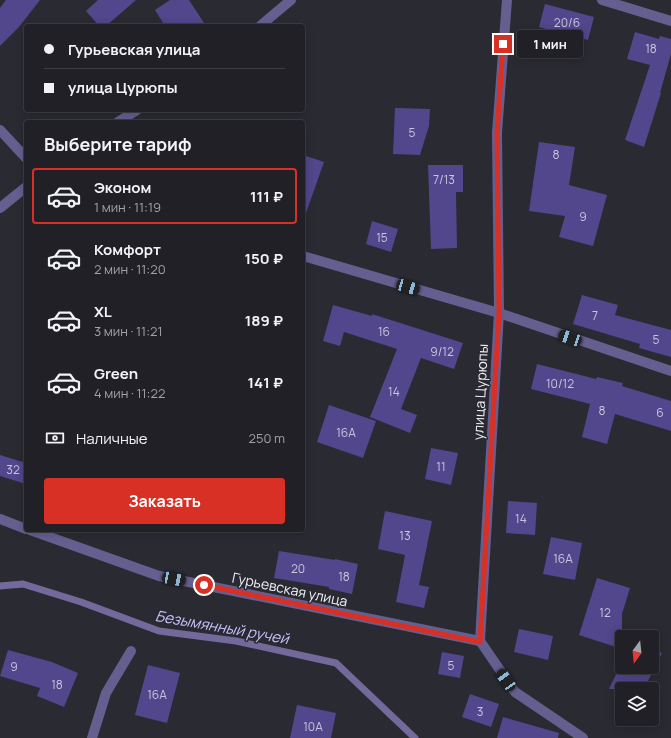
<!DOCTYPE html>
<html lang="ru">
<meta charset="utf-8">
<style>
body{margin:0;font-family:Manrope,sans-serif;background:#28282e;color:#f1f3f6;height:100vh;display:flex;flex-direction:column;font-size:15px;white-space:nowrap}
*{box-sizing:border-box;margin:0}
p{font-size:13px;color:#a2a3a7}
.icon{flex:none;width:22px;height:22px;fill:none;stroke:currentColor;stroke-width:2;stroke-linecap:round;stroke-linejoin:round}
.map{position:relative;flex:1;overflow:hidden}
.panel{position:absolute;left:24px;top:120px;width:281px;height:412px;display:flex;flex-direction:column;background:#202026;border-radius:4px;box-shadow:0 2px 10px #0003,0 0 0 1px #3d3e43}
.panel>*{flex:none}
.guide{position:absolute;left:24px;top:24px;width:281px;height:88px;border-radius:4px;box-shadow:0 2px 10px #0003,0 0 0 1px #3d3e43;display:grid;align-content:center;height:88px;padding:0 20px;background:#202026}
.needle{width:26px;rotate:195deg}
.buttons{position:absolute;left:615px;top:630px;display:grid;gap:8px}
.buttons a{display:grid;place-items:center;width:44px;height:44px;border-radius:4px;background:#202026;box-shadow:0 2px 10px #0003,0 0 0 1px #3d3e43;font-size:20px}
.end{position:absolute;width:18px;height:18px;margin:-9px;border:5px solid #d93025;background:#fff;box-shadow:0 0 0 2px #fff}
.from{border-radius:50%}
.bubble{position:absolute;height:28px;border-radius:4px;background:#202026;box-shadow:0 2px 10px #0003,0 0 0 1px #3d3e43;font-size:13px;font-weight:700;line-height:28px;text-align:center}
.car{position:absolute;width:12px;height:24px;margin:-12px -6px;border-radius:5px;box-shadow:0 0 3px 1px #0007;background:linear-gradient(#222 24%,#8ab4d8 0 40%,#222 0 76%,#8ab4d8 0 86%,#222 0)}
.guide b{display:flex;align-items:center;gap:14px;height:38px;font-size:15px}
.guide b+b{border-top:1px solid #3d3e43}
.guide i{width:10px;height:10px;background:#f1f3f6}
ul{padding:0;list-style:none}
li{display:flex;align-items:center;gap:12px;height:56px;margin:0 8px 6px;padding:0 12px;border:2px solid transparent;border-radius:4px}
li div{flex:1}
li b{display:block;font-size:15px}
li em{font-style:normal;font-weight:700}
li.current{border-color:#d93025}
li>.icon{width:36px;height:36px;stroke-width:1.5}
h2{padding:0 20px;font-size:18px;line-height:48px}
.pay{display:flex;align-items:center;gap:10px;height:44px;padding:0 20px;font-size:15px}
.pay p{margin-inline-start:auto}
.primary-button{display:flex;gap:8px;margin-top:auto;padding:8px 20px}
.primary-button a{flex:1;height:46px;border-radius:4px;background:#d93025;color:#fff;font-size:16px;font-weight:700;line-height:46px;text-align:center}
.map>svg:first-child{display:block}
.lines{fill:none;stroke-linecap:round;stroke-linejoin:round}
.stream{stroke:#73699a;stroke-width:7}
.building{fill:#52468c}
.minor{stroke:#655f90;stroke-width:10}
.route{stroke:#d93025;stroke-width:5}
.labels{text-anchor:middle;dominant-baseline:central;stroke-width:3;stroke-linejoin:round;paint-order:stroke}
.number-label{font-size:12px;fill:#c9c6dc}
.street-label{font-size:14px;fill:#f1f0f6;stroke:#2a2a32}
.water-label{font-size:15px;font-style:italic;fill:#c7c2ff;stroke:#2a2a32}
</style>
<div class="map">
<svg width="671" height="738" viewBox="0 0 671 738">
<rect width="100%" height="100%" fill="#2a2a32"/>
<g class="lines">
<path class="stream" d="M0,586L23,584L81,602L159,631L236,641L336,663L415,738"/>
</g>
<g class="building">
<path d="M6,0H40L19,27L0,46V8Z"/>
<path d="M98,0H136L106,26H99L86,11Z"/>
<path d="M170,0H189L206,26H165L155,10Z"/>
<path d="M545,4L594,17L588,40L539,27Z"/>
<path d="M635,32L659,39L660,36L671,39V54L660,93H661L644,147L625,140L650,65L627,59Z"/>
<path d="M395,108L430,109L429,126L420,155L393,154Z"/>
<path d="M539,142L575,147L569,185L607,195L593,246L559,237L565,216L529,211Z"/>
<path d="M303,155L324,162L306,213H303Z"/>
<path d="M428,165H463V192H456L457,248L431,249Z"/>
<path d="M372,221L398,229L391,252L366,244Z"/>
<path d="M582,295L618,305L615,315L671,330V357L639,348L640,344L573,324Z"/>
<path d="M333,305L372,316V314L463,343L454,369L421,358L401,409L417,415L410,433L370,417L397,349L344,332L340,346L323,341Z"/>
<path d="M537,364L596,379L597,377L623,383L622,386L671,401V431L615,414L607,444L582,437L590,404L531,389Z"/>
<path d="M329,405L376,421L363,458L317,442Z"/>
<path d="M431,448L458,453L451,485L425,479Z"/>
<path d="M0,455L26,463V484L0,476Z"/>
<path d="M508,501L537,503L535,535L506,533Z"/>
<path d="M385,511L432,521L419,585L429,587L424,608L396,602L405,555L378,549Z"/>
<path d="M551,537L582,543L575,580L543,574Z"/>
<path d="M279,551L335,560V559L358,564L352,594L329,589V587L274,578Z"/>
<path d="M597,578L630,588L622,614V649L579,635Z"/>
<path d="M519,629L553,636L548,660L514,652Z"/>
<path d="M652,648L662,653L644,689H609L622,662V667H652Z"/>
<path d="M8,650L52,662L78,673L64,707L37,696L40,688L0,676Z"/>
<path d="M442,652L464,656L460,678L438,674Z"/>
<path d="M148,665L180,673L167,723L135,715Z"/>
<path d="M470,694L499,704L491,727L462,717Z"/>
<path d="M297,705L336,713L331,738H290Z"/>
<path d="M503,717L559,733L558,738H497Z"/>
</g>
<g class="lines">
<g class="minor">
<path d="M507,0L497,133L499,313L480,641L515,692L583,738"/>
<path d="M602,0L671,21"/>
<path d="M260,26L291,0"/>
<path d="M118,122L137,110"/>
<path d="M0,130L26,158"/>
<path d="M0,208L26,187"/>
<path d="M303,256L499,313L671,371"/>
<path d="M0,519L26,529"/>
<path d="M30,530L159,576L480,641"/>
<path d="M92,738L106,693L131,651"/>
</g>
</g>
<g class="lines">
<path class="route" d="M204,585L480,642L499,313L497,133L503,44"/>
</g>
<g class="labels">
<g class="number-label">
<text x="567" y="22">20/6</text>
<text x="651" y="48">18</text>
<text x="412" y="132">5</text>
<text x="556" y="154">8</text>
<text x="444" y="179">7/13</text>
<text x="583" y="216">9</text>
<text x="382" y="237">15</text>
<text x="595" y="315">7</text>
<text x="384" y="331">16</text>
<text x="656" y="339">5</text>
<text x="442" y="351">9/12</text>
<text x="560" y="383">10/12</text>
<text x="394" y="391">14</text>
<text x="602" y="410">8</text>
<text x="660" y="412">6</text>
<text x="346" y="432">16А</text>
<text x="441" y="466">11</text>
<text x="13" y="469">32</text>
<text x="521" y="518">14</text>
<text x="405" y="535">13</text>
<text x="563" y="558">16А</text>
<text x="298" y="568">20</text>
<text x="344" y="576">18</text>
<text x="605" y="612">12</text>
<text x="451" y="665">5</text>
<text x="14" y="666">9</text>
<text x="57" y="684">18</text>
<text x="157" y="694">16А</text>
<text x="480" y="711">3</text>
<text x="313" y="726">10А</text>
</g>
<g class="street-label">
<text transform="translate(480 392) rotate(-87)">улица Цурюпы</text>
<text transform="translate(290 589) rotate(12)">Гурьевская улица</text>
</g>
<g class="water-label">
<text transform="translate(222 627) rotate(10)">Безымянный ручей</text>
</g>
</g>
</svg>
<div class="buttons">
<a><svg class="needle" viewBox="-14 -14 28 28"><path d="M0-13l5 13h-10z" fill="#e53935"/><path d="M0 13l5-13h-10z" fill="#a2a3a7"/></svg></a>
<a><svg class="icon" aria-label="layers" viewBox="0 0 24 24"><path d="M12 4l9 5-9 5-9-5zM3 14l9 5 9-5"/></svg></a>
</div>
<i class="end from" style="left:204px;top:585px"></i>
<i class="end" style="left:503px;top:44px"></i>
<div class="bubble" style="left:517px;top:30px;width:66px">1 мин</div>
<i class="car" style="left:408px;top:287px;rotate:106deg"></i>
<i class="car" style="left:570px;top:338px;rotate:289deg"></i>
<i class="car" style="left:174px;top:579px;rotate:101deg"></i>
<i class="car" style="left:506px;top:680px;rotate:325deg"></i>
<div class="guide">
<b><i class="from"></i>Гурьевская улица</b>
<b><i></i>улица Цурюпы</b>
</div>
<section class="panel">
<h2>Выберите тариф</h2>
<ul>
<li class="current"><svg class="icon" aria-label="car" viewBox="0 0 24 24"><path d="M5 17H2v-5l4-1 3-4h7l3 4 3 1v5h-3M9 17h6M6 11h13"/><circle cx="7" cy="17" r="2"/><circle cx="17" cy="17" r="2"/></svg><div><b>Эконом</b><p>1 мин · 11:19</p></div><em>111 ₽</em></li>
<li><svg class="icon" aria-label="car" viewBox="0 0 24 24"><path d="M5 17H2v-5l4-1 3-4h7l3 4 3 1v5h-3M9 17h6M6 11h13"/><circle cx="7" cy="17" r="2"/><circle cx="17" cy="17" r="2"/></svg><div><b>Комфорт</b><p>2 мин · 11:20</p></div><em>150 ₽</em></li>
<li><svg class="icon" aria-label="car" viewBox="0 0 24 24"><path d="M5 17H2v-5l4-1 3-4h7l3 4 3 1v5h-3M9 17h6M6 11h13"/><circle cx="7" cy="17" r="2"/><circle cx="17" cy="17" r="2"/></svg><div><b>XL</b><p>3 мин · 11:21</p></div><em>189 ₽</em></li>
<li><svg class="icon" aria-label="car" viewBox="0 0 24 24"><path d="M5 17H2v-5l4-1 3-4h7l3 4 3 1v5h-3M9 17h6M6 11h13"/><circle cx="7" cy="17" r="2"/><circle cx="17" cy="17" r="2"/></svg><div><b>Green</b><p>4 мин · 11:22</p></div><em>141 ₽</em></li>
</ul>
<div class="pay"><svg class="icon" aria-label="cash" viewBox="0 0 24 24"><path d="M3 7h18v10H3z"/><circle cx="12" cy="12" r="2"/></svg>Наличные<p>250 m</p></div>
<div class="primary-button"><a>Заказать</a></div>
</section>
</div>
